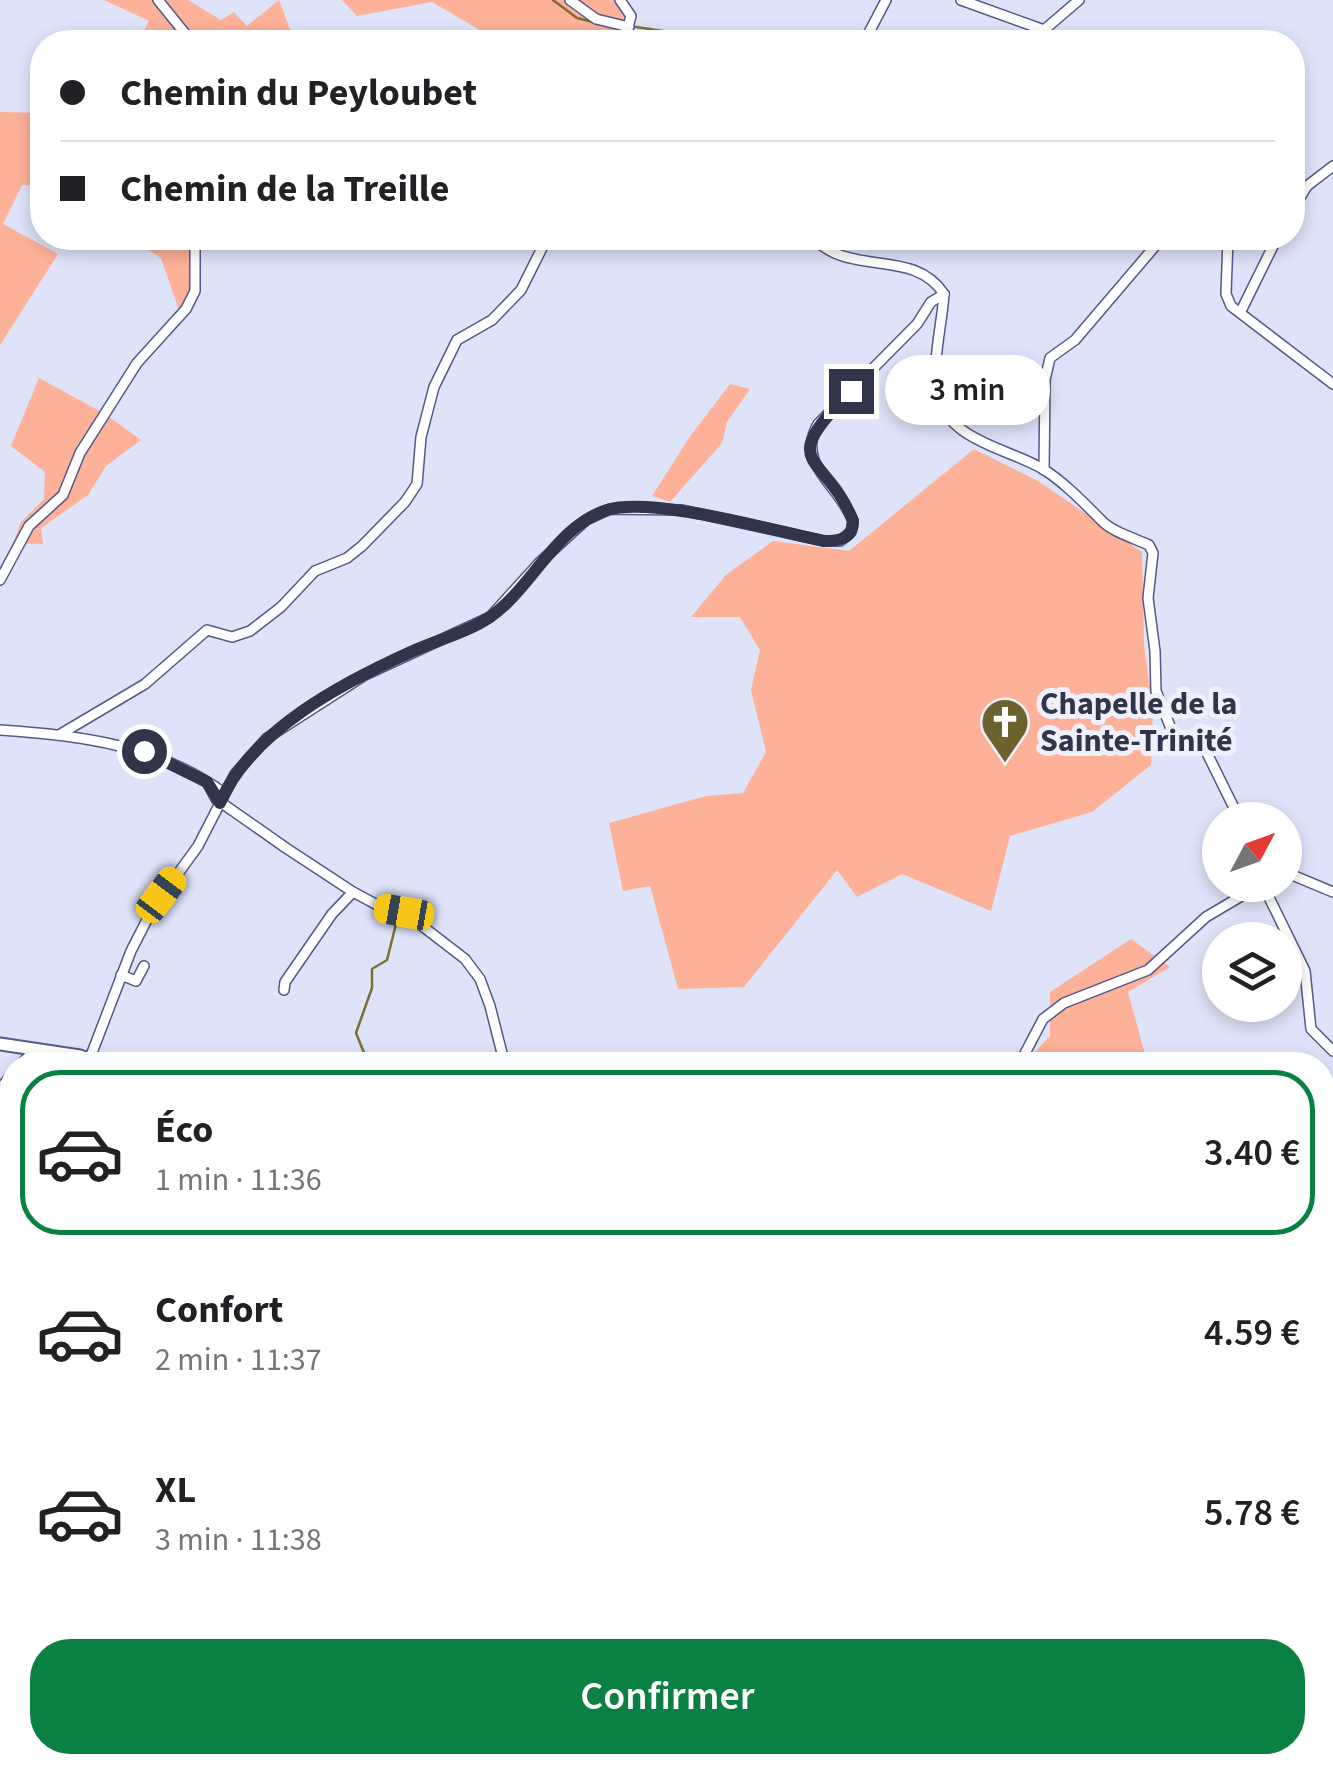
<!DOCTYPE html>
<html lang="fr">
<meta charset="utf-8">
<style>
body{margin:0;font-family:"Source Sans 3",sans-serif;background:#f6f6f6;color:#202124;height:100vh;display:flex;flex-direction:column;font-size:38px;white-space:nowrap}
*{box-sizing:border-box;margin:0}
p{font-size:32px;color:#757577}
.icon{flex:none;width:55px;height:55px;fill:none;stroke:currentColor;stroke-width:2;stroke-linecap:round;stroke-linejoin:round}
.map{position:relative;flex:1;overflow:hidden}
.details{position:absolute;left:0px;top:1052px;width:1335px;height:722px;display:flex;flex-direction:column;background:#fff;border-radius:40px 40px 0 0;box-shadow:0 5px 15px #0003}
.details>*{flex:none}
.hud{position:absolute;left:30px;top:30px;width:1275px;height:220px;border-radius:40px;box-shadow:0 5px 15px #0003;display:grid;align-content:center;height:220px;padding:0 30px;background:#fff}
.needle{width:65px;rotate:49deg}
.tools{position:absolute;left:1202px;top:802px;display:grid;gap:20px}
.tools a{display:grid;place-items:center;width:100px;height:100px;border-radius:50%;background:#fff;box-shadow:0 5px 15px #0003;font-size:50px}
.end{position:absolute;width:45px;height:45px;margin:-22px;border:12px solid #32344a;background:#fff;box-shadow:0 0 0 5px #fff}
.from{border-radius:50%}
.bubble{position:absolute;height:70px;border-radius:35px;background:#fff;box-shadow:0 5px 15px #0003;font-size:32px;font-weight:600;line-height:70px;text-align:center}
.car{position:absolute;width:30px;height:60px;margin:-30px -15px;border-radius:12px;box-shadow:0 0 8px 2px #0007;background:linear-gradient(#f5c518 24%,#345 0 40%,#f5c518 0 76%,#345 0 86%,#f5c518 0)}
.hud b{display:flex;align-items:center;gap:35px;height:95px;font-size:38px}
.hud b+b{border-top:2px solid #e0e0e0}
.hud i{width:25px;height:25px;background:#202124}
ul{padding:18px 0 0;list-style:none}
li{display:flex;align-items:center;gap:30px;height:165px;margin:0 20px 15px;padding:0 10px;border:5px solid transparent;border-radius:40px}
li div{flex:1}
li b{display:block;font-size:38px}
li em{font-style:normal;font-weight:600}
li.selected{border-color:#0b8043}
li>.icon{width:90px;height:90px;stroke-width:1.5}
.primary-button{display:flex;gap:20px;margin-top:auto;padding:20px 30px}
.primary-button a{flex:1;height:115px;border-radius:40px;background:#0b8043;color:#fff;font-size:40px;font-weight:600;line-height:115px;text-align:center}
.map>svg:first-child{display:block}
.green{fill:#fcb198}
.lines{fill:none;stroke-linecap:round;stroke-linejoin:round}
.stream{stroke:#7b7035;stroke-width:2.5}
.minor-casing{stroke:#545989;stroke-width:12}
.tertiary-casing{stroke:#545989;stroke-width:15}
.minor{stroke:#fff;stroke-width:9}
.tertiary{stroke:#fff;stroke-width:11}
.route{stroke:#32344a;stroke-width:12}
.labels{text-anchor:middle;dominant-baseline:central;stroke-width:10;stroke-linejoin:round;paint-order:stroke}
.poi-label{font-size:32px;font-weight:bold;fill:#32344a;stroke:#eff0fc;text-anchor:start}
</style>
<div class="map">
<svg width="1333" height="1773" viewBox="0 0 1333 1773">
<rect width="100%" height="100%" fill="#dfe3f9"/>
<g class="green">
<path d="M104,0H188L221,20L234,12L247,26L279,0L295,42H139L149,21Z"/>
<path d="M342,0H616L624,18L612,42L495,39L432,2L357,16Z"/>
<path d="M0,112L42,113V186L22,185L3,224L58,254L0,345Z"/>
<path d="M130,238H191L190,296L180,313L161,258Z"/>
<path d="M39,378L105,414L141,440L106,466L88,495L41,528L43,544L13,543L21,522L44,499L45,472L11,446Z"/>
<path d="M730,384L750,389L727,422L722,443L670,502L652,496L689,438Z"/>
<path d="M974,449L1038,481L1142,552L1144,646L1153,708L1151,765L1092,812L1010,836L991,911L902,874L857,897L837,870L744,987L678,989L650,886L623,891L609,823L706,796L743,793L766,752L751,690L760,650L740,617H691L726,575L773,541L849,551Z"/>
<path d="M1131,939L1170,967L1128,992L1148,1065H1023L1050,1036V992Z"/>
<path d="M6,1261H12V1361L0,1336V1265Z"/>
<path d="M12,1459V1651H0V1542L12,1535L5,1463Z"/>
</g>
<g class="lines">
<g class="stream">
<path d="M553,0L577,18L621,29"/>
<path d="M636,27L683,34L692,42"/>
<path d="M369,1065L356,1033L372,988V969L387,960L396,924"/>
<path d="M451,1773L457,1762"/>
</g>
<g class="minor-casing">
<g id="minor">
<path d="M158,0L192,42"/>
<path d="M570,0L596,19L629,27"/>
<path d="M620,0L631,16L624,42"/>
<path d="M961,0L1044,30L1079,0"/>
<path d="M864,42L886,0"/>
<path d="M1292,211L1307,186L1333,166"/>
<path d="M810,238C818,243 827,250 837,254C874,269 919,256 944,294"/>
<path d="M1228,238L1226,294L1231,306L1333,384"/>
<path d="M944,294C942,326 931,363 938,395C948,441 1010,449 1043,469C1064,482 1084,503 1101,520C1112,532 1134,538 1149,545L1153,553L1148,598L1155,651L1156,691L1176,741L1200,739L1240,820"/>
<path d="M1241,311L1277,238"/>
<path d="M1044,470L1045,380L1050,358L1075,340L1162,238"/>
<path d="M0,580L29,526L63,495L80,453L137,363L186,309L195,291V238"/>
<path d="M0,730C79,735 158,745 224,793"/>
<path d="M59,735L145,684L207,630L232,637L250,631L281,607L315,571L347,558L362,546L405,502L417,484L421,437L434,387L457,340L492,320L521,290L547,238"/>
<path d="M207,782L216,799L286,848L353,892L383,908L404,912L465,959L480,979L490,1006L505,1065"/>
<path d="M1285,872L1333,892"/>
<path d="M1263,885L1305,971L1311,1029L1333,1051"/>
<path d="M121,975L136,981L144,966"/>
<path d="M284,990L285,982L332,914L353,892"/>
<path d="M90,1058L131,951L153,908L198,846L235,774L267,738L365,675L490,617L539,563L586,520L610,509L682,510L824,541H840L851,532L853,521C840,486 795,464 818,424L917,324L931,302L944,294"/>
<path d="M1022,1059L1043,1019L1064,1003L1148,970L1206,917L1260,885"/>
<path d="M20,1065L28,1057L55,1054"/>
<path d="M0,1089L12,1074"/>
<path d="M1322,1394L1333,1383"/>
<path d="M1179,1773L1185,1762"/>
</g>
</g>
<g class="tertiary-casing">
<g id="tertiary">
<path d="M0,1044L80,1056L107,1065"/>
<path d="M815,1762L823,1773"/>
</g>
</g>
<use href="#minor" class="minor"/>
<use href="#tertiary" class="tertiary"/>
</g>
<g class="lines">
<path class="route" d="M144,751L207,782L220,803C251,730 344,682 413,651C437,640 468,632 490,617C531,589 556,526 607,510C652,496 775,531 824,541C839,541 853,539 853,521C825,450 773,469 851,391"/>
</g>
<defs>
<g id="church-pin" transform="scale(2.5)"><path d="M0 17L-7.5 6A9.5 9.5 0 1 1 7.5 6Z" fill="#6b622e" stroke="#eff0fc"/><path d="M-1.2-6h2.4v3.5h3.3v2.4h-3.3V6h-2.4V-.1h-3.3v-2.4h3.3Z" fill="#fff"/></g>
</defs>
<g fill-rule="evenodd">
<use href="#church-pin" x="1005" y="722"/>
</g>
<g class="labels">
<g class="poi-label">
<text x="1040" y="704">Chapelle de la<tspan x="1040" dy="37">Sainte-Trinité</tspan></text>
</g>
</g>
</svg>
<div class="tools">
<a><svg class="needle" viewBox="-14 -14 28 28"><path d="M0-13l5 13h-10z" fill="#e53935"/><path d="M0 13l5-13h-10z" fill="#757577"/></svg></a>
<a><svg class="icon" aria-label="layers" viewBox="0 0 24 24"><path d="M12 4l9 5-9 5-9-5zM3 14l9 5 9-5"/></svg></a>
</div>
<i class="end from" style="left:144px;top:751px"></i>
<i class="end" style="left:851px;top:391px"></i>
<div class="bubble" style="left:885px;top:355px;width:165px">3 min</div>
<i class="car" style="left:161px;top:895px;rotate:37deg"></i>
<i class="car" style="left:404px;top:912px;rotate:280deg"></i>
<div class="hud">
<b><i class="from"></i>Chemin du Peyloubet</b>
<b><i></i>Chemin de la Treille</b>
</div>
<section class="details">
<ul>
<li class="selected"><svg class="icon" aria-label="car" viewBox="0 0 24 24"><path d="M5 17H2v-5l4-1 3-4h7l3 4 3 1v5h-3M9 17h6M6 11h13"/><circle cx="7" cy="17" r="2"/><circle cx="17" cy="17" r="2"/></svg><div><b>Éco</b><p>1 min · 11:36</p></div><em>3.40 €</em></li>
<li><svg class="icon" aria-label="car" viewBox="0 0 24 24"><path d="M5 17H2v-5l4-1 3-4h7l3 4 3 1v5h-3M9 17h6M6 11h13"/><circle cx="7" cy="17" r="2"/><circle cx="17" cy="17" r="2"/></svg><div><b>Confort</b><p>2 min · 11:37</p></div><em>4.59 €</em></li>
<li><svg class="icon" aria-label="car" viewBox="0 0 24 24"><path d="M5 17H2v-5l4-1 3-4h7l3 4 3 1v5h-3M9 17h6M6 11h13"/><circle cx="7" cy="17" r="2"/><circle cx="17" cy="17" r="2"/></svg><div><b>XL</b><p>3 min · 11:38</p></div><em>5.78 €</em></li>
</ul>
<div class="primary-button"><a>Confirmer</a></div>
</section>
</div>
